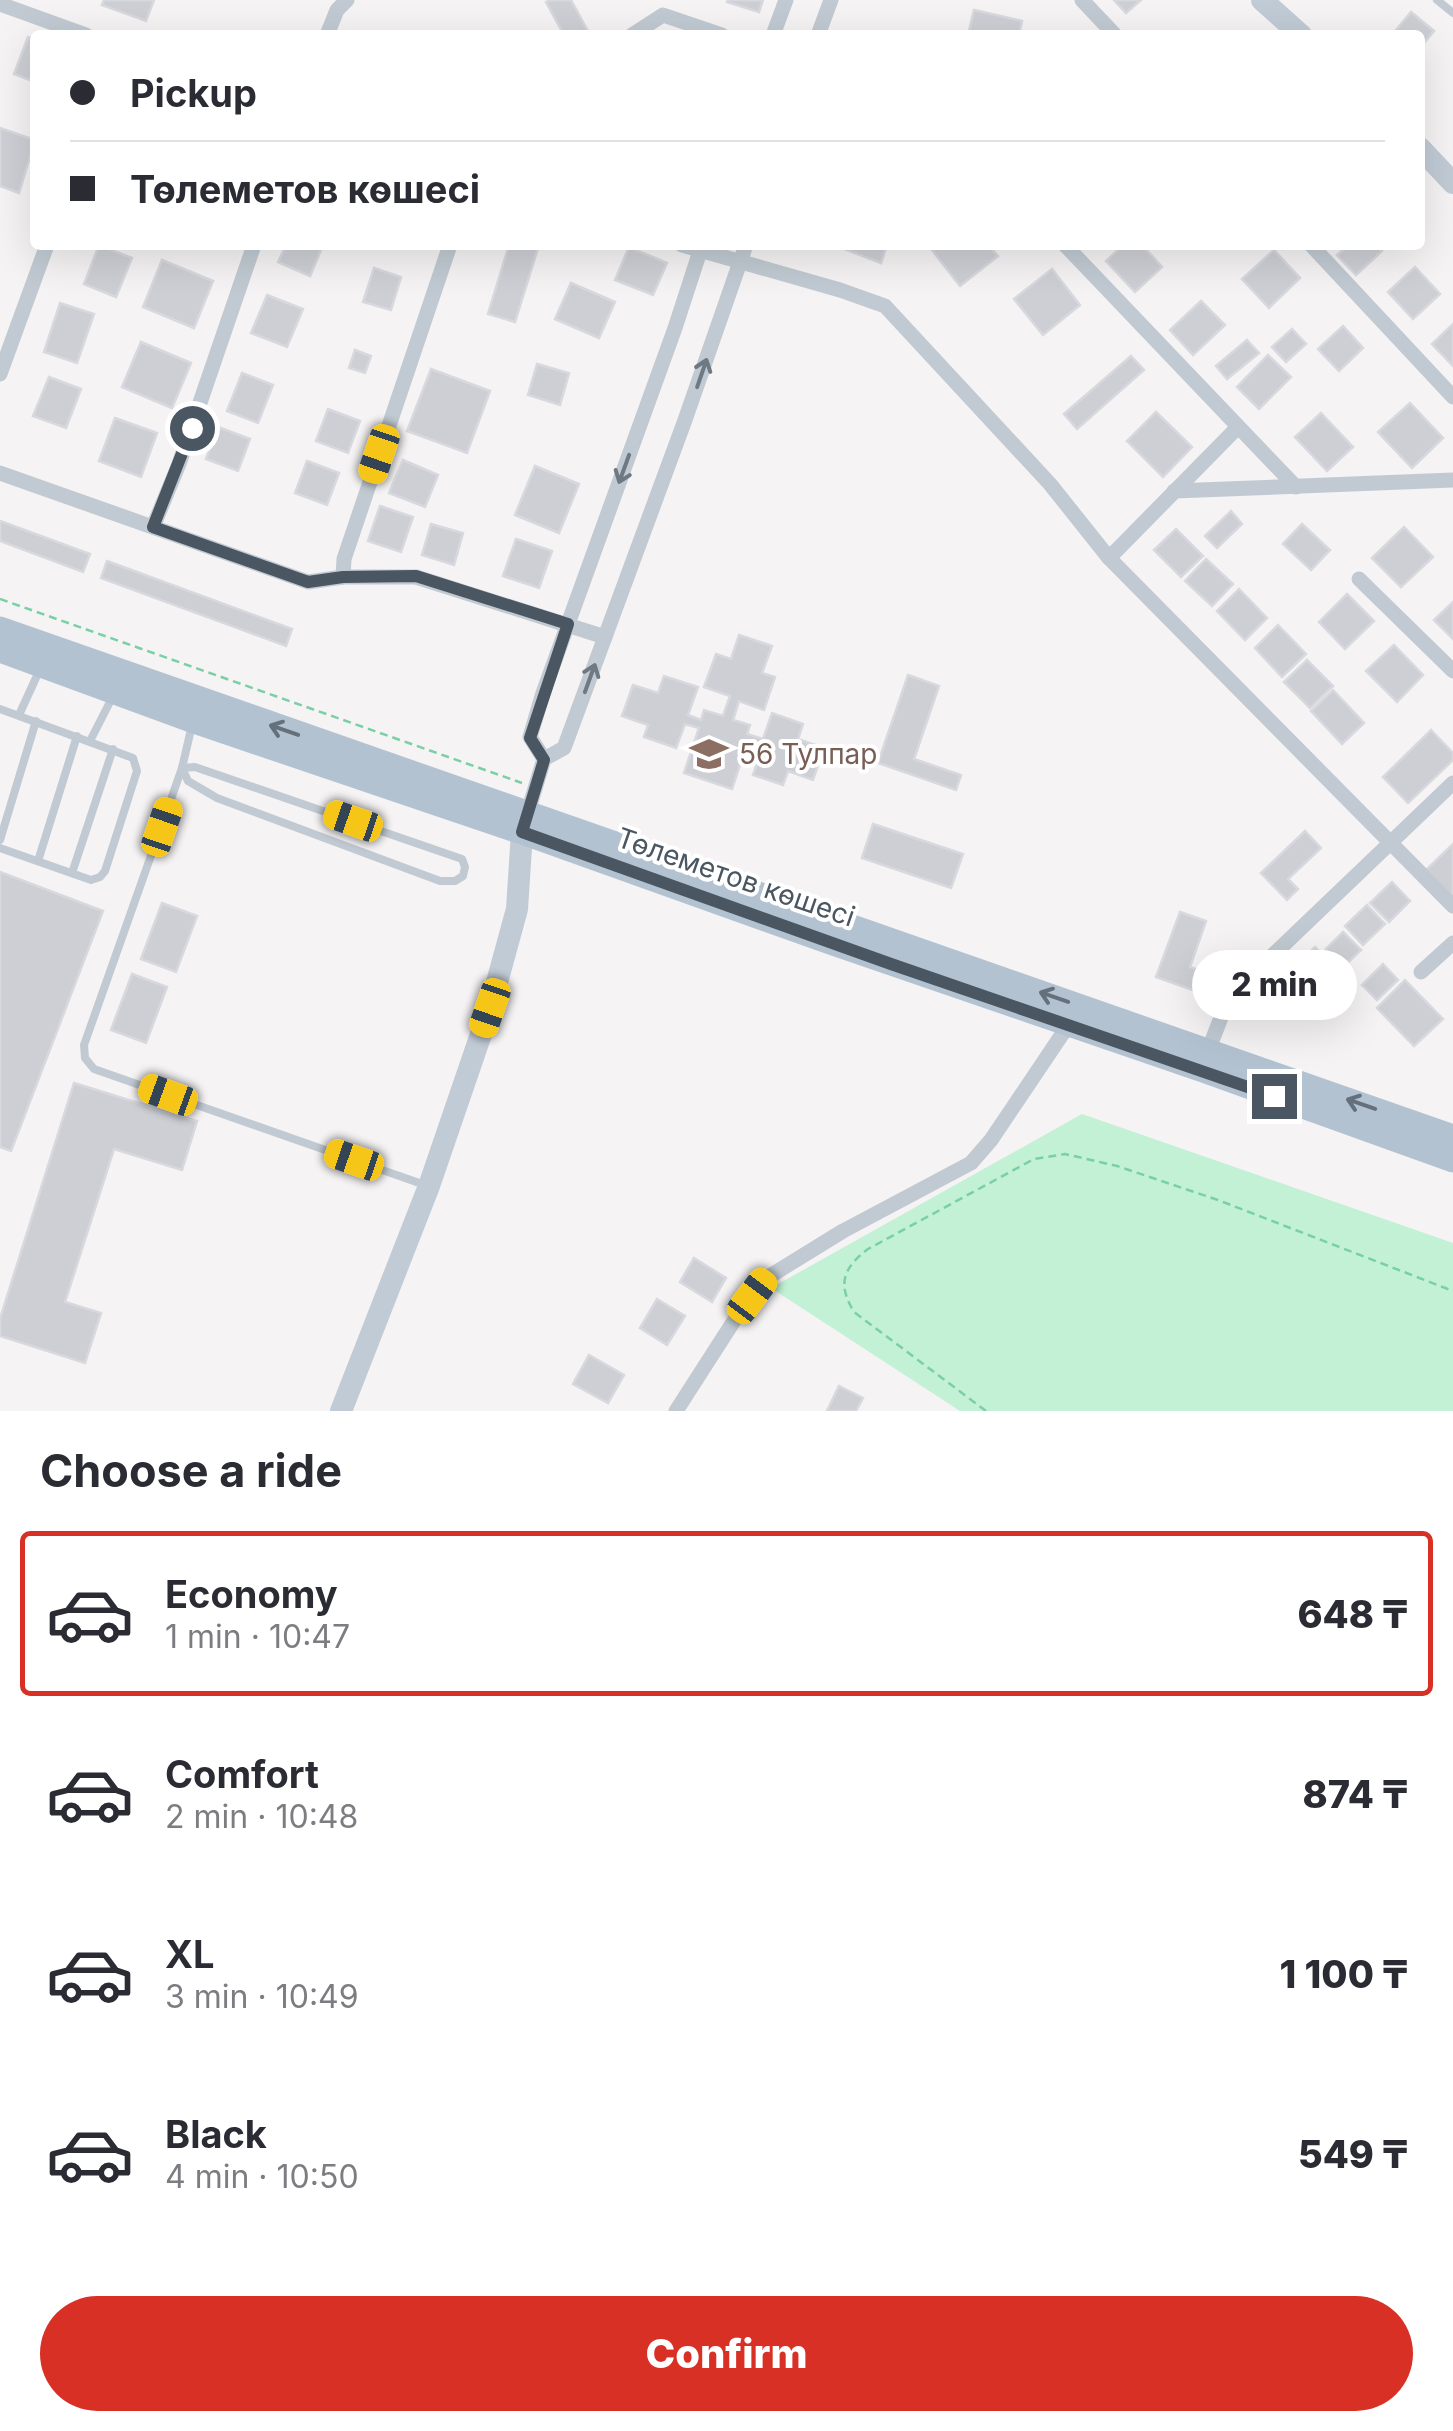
<!DOCTYPE html>
<meta charset="utf-8">
<style>
body{margin:0;font-family:Inter,sans-serif;background:#f2f2f3;color:#2b2b33;height:100vh;display:flex;flex-direction:column;font-size:38px;white-space:nowrap}
*{box-sizing:border-box;margin:0}
p{font-size:32px;color:#7c7c81}
.icon{flex:none;width:55px;height:55px;fill:none;stroke:currentColor;stroke-width:2;stroke-linecap:round;stroke-linejoin:round}
.map{position:relative;height:1411px;overflow:hidden}
.sheet{display:flex;flex-direction:column;background:#fff;flex:1}
.sheet>*{flex:none}
.guide{position:absolute;left:30px;top:30px;width:1395px;height:220px;border-radius:10px;box-shadow:0 10px 40px #0002;display:grid;align-content:center;height:220px;padding:0 40px;background:#fff}
.end{position:absolute;width:45px;height:45px;margin:-22px;border:12px solid #4a5661;background:#fff;box-shadow:0 0 0 5px #fff}
.from{border-radius:50%}
.bubble{position:absolute;height:70px;border-radius:35px;background:#fff;box-shadow:0 10px 40px #0002;font-size:32px;font-weight:800;line-height:70px;text-align:center}
.car{position:absolute;width:30px;height:60px;margin:-30px -15px;border-radius:12px;box-shadow:0 0 8px 2px #0007;background:linear-gradient(#f5c518 24%,#345 0 40%,#f5c518 0 76%,#345 0 86%,#f5c518 0)}
.guide b{display:flex;align-items:center;gap:35px;height:95px;font-size:38px}
.guide b+b{border-top:2px solid #e1e1e2}
.guide i{width:25px;height:25px;background:#2b2b33}
ul{padding:0;list-style:none}
li{display:flex;align-items:center;gap:30px;height:165px;margin:0 20px 15px;padding:0 20px;border:5px solid transparent;border-radius:10px}
li div{flex:1}
li b{display:block;font-size:38px}
li em{font-style:normal;font-weight:800}
li.active{border-color:#d93025}
li>.icon{width:90px;height:90px;stroke-width:1.5}
h2{padding:0 40px;font-size:45px;line-height:120px}
.button{display:flex;gap:20px;margin-top:auto;padding:20px 40px}
.button a{flex:1;height:115px;border-radius:60px;background:#d93025;color:#fff;font-size:40px;font-weight:800;line-height:115px;text-align:center}
.map>svg:first-child{display:block}
.green{fill:#c3f1d5}
.building{fill:#cdcfd5;stroke:#d7d9de;stroke-width:2.5}
.lines{fill:none;stroke-linecap:round;stroke-linejoin:round}
.path{stroke:#7ad0a6;stroke-width:2.5;stroke-dasharray:8 5;stroke-linecap:butt}
.lane{stroke:#c1cad2;stroke-width:8}
.street{stroke:#c1cad2;stroke-width:15}
.secondary{stroke:#c1cbd6;stroke-width:22}
.primary{stroke:#b3c2d1;stroke-width:25}
.oneway{stroke:#6e7983}
.oneway2{stroke:#64717d}
.route{stroke:#4a5661;stroke-width:12}
.labels{text-anchor:middle;dominant-baseline:central;stroke-width:8;stroke-linejoin:round;paint-order:stroke}
.education-label{font-size:28px;fill:#785e54;stroke:#fff;text-anchor:start}
.street-label{font-size:28px;fill:#4a5661;stroke:#fff}
</style>
<div class="map">
<svg width="1453" height="1411" viewBox="0 0 1453 1411">
<rect width="100%" height="100%" fill="#f5f3f3"/>
<path class="green" d="M1082,1114L1453,1243V1411H960L771,1288Z"/>
<g class="building">
<path d="M104,0H154L146,21L102,5Z"/>
<path d="M550,0H571L590,35H564L546,2Z"/>
<path d="M728,0H763L759,12L727,2Z"/>
<path d="M1114,0H1141L1126,13Z"/>
<path d="M974,10L1022,21L1019,35H968Z"/>
<path d="M1411,12L1434,31L1420,48V35H1392Z"/>
<path d="M28,37L35,39V82L14,74Z"/>
<path d="M0,128L35,140L19,193L0,186Z"/>
<path d="M99,245L132,258L116,297L84,284Z"/>
<path d="M286,245H310L321,250L310,276L278,262Z"/>
<path d="M509,245H539L515,322L488,314Z"/>
<path d="M834,245H887L881,263Z"/>
<path d="M938,245H988L998,256L960,286L932,250Z"/>
<path d="M1123,245H1142L1162,267L1135,292L1106,261Z"/>
<path d="M1348,245H1377L1382,251L1356,275L1337,255Z"/>
<path d="M629,247L667,263L653,295L615,280Z"/>
<path d="M1274,250L1300,278L1269,308L1242,279Z"/>
<path d="M162,260L213,281L194,328L143,307Z"/>
<path d="M1415,267L1440,294L1413,319L1388,292Z"/>
<path d="M374,268L401,277L391,310L363,302Z"/>
<path d="M1052,269L1080,305L1043,335L1014,299Z"/>
<path d="M571,283L615,302L599,338L555,319Z"/>
<path d="M267,295L303,309L287,347L251,333Z"/>
<path d="M1201,301L1225,325L1193,355L1170,330Z"/>
<path d="M60,303L94,314L77,363L44,352Z"/>
<path d="M1453,324V366L1432,344Z"/>
<path d="M1343,326L1363,348L1339,371L1318,349Z"/>
<path d="M1292,329L1306,344L1286,362L1272,347Z"/>
<path d="M1247,340L1259,353L1227,379L1216,366Z"/>
<path d="M141,342L191,363L172,408L122,387Z"/>
<path d="M355,350L371,356L365,373L349,368Z"/>
<path d="M1268,355L1291,377L1259,409L1237,387Z"/>
<path d="M1131,356L1144,370L1077,429L1064,414Z"/>
<path d="M537,364L569,373L560,405L528,395Z"/>
<path d="M431,369L490,391L467,453L407,431Z"/>
<path d="M242,373L273,385L258,423L227,411Z"/>
<path d="M49,377L81,389L66,428L33,416Z"/>
<path d="M1410,403L1443,438L1412,468L1378,432Z"/>
<path d="M328,409L360,421L348,453L316,441Z"/>
<path d="M1156,412L1192,447L1163,477L1127,441Z"/>
<path d="M1321,413L1353,447L1327,471L1295,437Z"/>
<path d="M115,418L157,433L141,477L99,461Z"/>
<path d="M218,427L250,439L238,471L206,459Z"/>
<path d="M403,460L438,475L425,507L389,493Z"/>
<path d="M307,461L339,473L327,505L295,493Z"/>
<path d="M535,466L579,484L559,533L515,515Z"/>
<path d="M380,506L413,517L401,552L368,541Z"/>
<path d="M1231,511L1242,524L1217,548L1205,536Z"/>
<path d="M0,521L90,554L83,572L0,541Z"/>
<path d="M431,524L463,533L454,565L422,555Z"/>
<path d="M1302,524L1330,550L1311,570L1283,544Z"/>
<path d="M1404,527L1433,557L1401,587L1372,558Z"/>
<path d="M1176,529L1203,556L1181,577L1154,550Z"/>
<path d="M516,539L552,551L539,588L503,576Z"/>
<path d="M1206,559L1233,584L1212,606L1185,581Z"/>
<path d="M107,561L292,629L286,646L101,578Z"/>
<path d="M1239,589L1267,618L1245,640L1217,611Z"/>
<path d="M1347,594L1374,621L1345,649L1319,622Z"/>
<path d="M1453,602V639L1434,620Z"/>
<path d="M1278,625L1306,654L1282,677L1255,648Z"/>
<path d="M739,635L772,646L762,673L775,677L764,710L739,701L733,720L750,725L747,734L763,739L772,713L803,724L798,739L824,748L813,780L788,771L783,785L753,775L762,749L747,744L732,789L684,773L699,728L685,724L676,748L644,737L648,725L622,716L633,685L658,693L664,676L698,687L688,715L701,720L704,710L723,716L730,696L704,687L716,654L731,659Z"/>
<path d="M1394,645L1423,675L1397,702L1366,671Z"/>
<path d="M1307,660L1333,686L1310,708L1284,682Z"/>
<path d="M908,675L939,686L914,759L961,775L956,790L878,763Z"/>
<path d="M1333,690L1364,723L1342,744L1311,711Z"/>
<path d="M1431,730L1453,753V760L1408,803L1383,777Z"/>
<path d="M873,824L963,854L951,888L862,858Z"/>
<path d="M1305,831L1321,848L1288,879L1298,889L1287,900L1261,873Z"/>
<path d="M1453,844V897L1426,870Z"/>
<path d="M0,872L103,911L11,1151L0,1147Z"/>
<path d="M1392,882L1410,901L1389,922L1370,903Z"/>
<path d="M162,903L197,916L176,972L141,959Z"/>
<path d="M1367,905L1385,924L1363,945L1345,926Z"/>
<path d="M1180,912L1206,921L1190,967L1220,978L1212,997L1156,977Z"/>
<path d="M1343,932L1361,950L1343,967L1326,949Z"/>
<path d="M1315,947L1335,968L1321,982L1301,961Z"/>
<path d="M1383,964L1398,980L1377,1000L1362,985Z"/>
<path d="M132,974L167,987L146,1043L111,1030Z"/>
<path d="M1304,976L1305,1005L1276,1007L1275,978Z"/>
<path d="M1405,980L1443,1019L1414,1046L1377,1008Z"/>
<path d="M74,1083L197,1121L182,1170L114,1149L65,1302L101,1313L85,1363L0,1336V1319Z"/>
<path d="M694,1258L726,1278L712,1302L680,1282Z"/>
<path d="M657,1299L685,1316L667,1345L640,1328Z"/>
<path d="M589,1355L624,1375L608,1403L573,1384Z"/>
<path d="M839,1386L863,1398L856,1411H827Z"/>
</g>
<g class="lines">
<g class="path">
<path d="M0,599L522,783"/>
<path d="M986,1411L854,1312C837,1284 843,1268 868,1249L1034,1159L1065,1154L1117,1166L1218,1200L1453,1291"/>
</g>
<g class="lane">
<path d="M1437,0L1453,13"/>
<path d="M0,709L133,758L137,771L105,871L100,877L91,880L0,848"/>
<path d="M19,715L40,669"/>
<path d="M192,725L182,768L84,1045L85,1058L94,1069L425,1185"/>
<path d="M90,741L114,694"/>
<path d="M195,767L462,859L465,867L463,876L455,881H440L217,798L188,781L182,768Z"/>
<path d="M0,840L36,721"/>
<path d="M38,861L77,736"/>
<path d="M72,873L113,749"/>
</g>
<g class="street">
<path d="M1082,0L1115,35"/>
<path d="M0,4L86,35"/>
<path d="M327,35L337,10L347,0"/>
<path d="M632,35L663,15L722,35"/>
<path d="M773,35L786,0"/>
<path d="M818,35L831,0"/>
<path d="M450,245L344,559L343,577H416L605,637"/>
<path d="M682,245L840,290L885,306L1050,484L1109,558L1453,906"/>
<path d="M1065,245L1296,487"/>
<path d="M1311,245L1453,397"/>
<path d="M0,374L47,245"/>
<path d="M0,473L308,582L343,577"/>
<path d="M1174,491L1453,480"/>
<path d="M153,527L179,464L254,245"/>
<path d="M1109,558L1238,427"/>
<path d="M1359,579L1453,671"/>
<path d="M544,759L530,737L543,693L675,328L702,245"/>
<path d="M527,815L544,759L564,748L685,420L746,245"/>
<path d="M1421,972L1453,943"/>
<path d="M1208,1051L1229,997L1453,783"/>
<path d="M676,1411L739,1313L765,1279L843,1231L971,1163L991,1140L1063,1033L1072,1027"/>
</g>
<g class="secondary">
<path d="M1262,0L1301,35"/>
<path d="M1420,148L1453,183"/>
<path d="M341,1411L429,1186L490,1008L517,909L522,832L526,816"/>
</g>
<g class="primary">
<path d="M0,629L1453,1137"/>
<path d="M0,650L194,721L522,832L833,943L1203,1070L1453,1160"/>
</g>
</g>
<defs><path id="oneway-shaft" d="M-6 0H5M1.5-3L5.5 0L1.5 3" fill="none" stroke-width="1.6" stroke-linecap="round" stroke-linejoin="round" transform="scale(2.5)"/></defs>
<g class="oneway">
<use href="#oneway-shaft" transform="translate(702 373) rotate(-71)"/>
<use href="#oneway-shaft" transform="translate(624 469) rotate(110)"/>
<use href="#oneway-shaft" transform="translate(590 678) rotate(-70)"/>
</g>
<g class="oneway2">
<use href="#oneway-shaft" transform="translate(284 730) rotate(-161)"/>
<use href="#oneway-shaft" transform="translate(1054 997) rotate(-161)"/>
<use href="#oneway-shaft" transform="translate(1361 1104) rotate(-161)"/>
</g>
<g class="lines">
<path class="route" d="M192,428L153,527L308,582L343,577L416,576L568,624L530,738L544,760L522,832L891,964L1274,1096"/>
</g>
<defs>
<g id="school-bare" transform="scale(3)"><path d="M0-5L7-2L0 1L-7-2ZM-4 1L0 2.5L4 1V4Q0 6-4 4Z" fill="#8d6e63" stroke="#fff" stroke-width="2.5" paint-order="stroke"/></g>
</defs>
<g fill-rule="evenodd">
<use href="#school-bare" x="709" y="754"/>
</g>
<g class="labels">
<g class="education-label">
<text x="739" y="754">56 Тулпар</text>
</g>
<g class="street-label">
<text transform="translate(736 877) rotate(19)">Төлеметов көшесі</text>
</g>
</g>
</svg>
<i class="end from" style="left:192px;top:428px"></i>
<i class="end" style="left:1274px;top:1096px"></i>
<div class="bubble" style="left:1192px;top:950px;width:165px">2 min</div>
<i class="car" style="left:379px;top:454px;rotate:199deg"></i>
<i class="car" style="left:353px;top:821px;rotate:289deg"></i>
<i class="car" style="left:162px;top:827px;rotate:19deg"></i>
<i class="car" style="left:490px;top:1008px;rotate:199deg"></i>
<i class="car" style="left:168px;top:1095px;rotate:290deg"></i>
<i class="car" style="left:354px;top:1160px;rotate:289deg"></i>
<i class="car" style="left:752px;top:1296px;rotate:37deg"></i>
<div class="guide">
<b><i class="from"></i>Pickup</b>
<b><i></i>Төлеметов көшесі</b>
</div>
</div>
<section class="sheet">
<h2>Choose a ride</h2>
<ul>
<li class="active"><svg class="icon" aria-label="car" viewBox="0 0 24 24"><path d="M5 17H2v-5l4-1 3-4h7l3 4 3 1v5h-3M9 17h6M6 11h13"/><circle cx="7" cy="17" r="2"/><circle cx="17" cy="17" r="2"/></svg><div><b>Economy</b><p>1 min · 10:47</p></div><em>648 ₸</em></li>
<li><svg class="icon" aria-label="car" viewBox="0 0 24 24"><path d="M5 17H2v-5l4-1 3-4h7l3 4 3 1v5h-3M9 17h6M6 11h13"/><circle cx="7" cy="17" r="2"/><circle cx="17" cy="17" r="2"/></svg><div><b>Comfort</b><p>2 min · 10:48</p></div><em>874 ₸</em></li>
<li><svg class="icon" aria-label="car" viewBox="0 0 24 24"><path d="M5 17H2v-5l4-1 3-4h7l3 4 3 1v5h-3M9 17h6M6 11h13"/><circle cx="7" cy="17" r="2"/><circle cx="17" cy="17" r="2"/></svg><div><b>XL</b><p>3 min · 10:49</p></div><em>1 100 ₸</em></li>
<li><svg class="icon" aria-label="car" viewBox="0 0 24 24"><path d="M5 17H2v-5l4-1 3-4h7l3 4 3 1v5h-3M9 17h6M6 11h13"/><circle cx="7" cy="17" r="2"/><circle cx="17" cy="17" r="2"/></svg><div><b>Black</b><p>4 min · 10:50</p></div><em>549 ₸</em></li>
</ul>
<div class="button"><a>Confirm</a></div>
</section>
